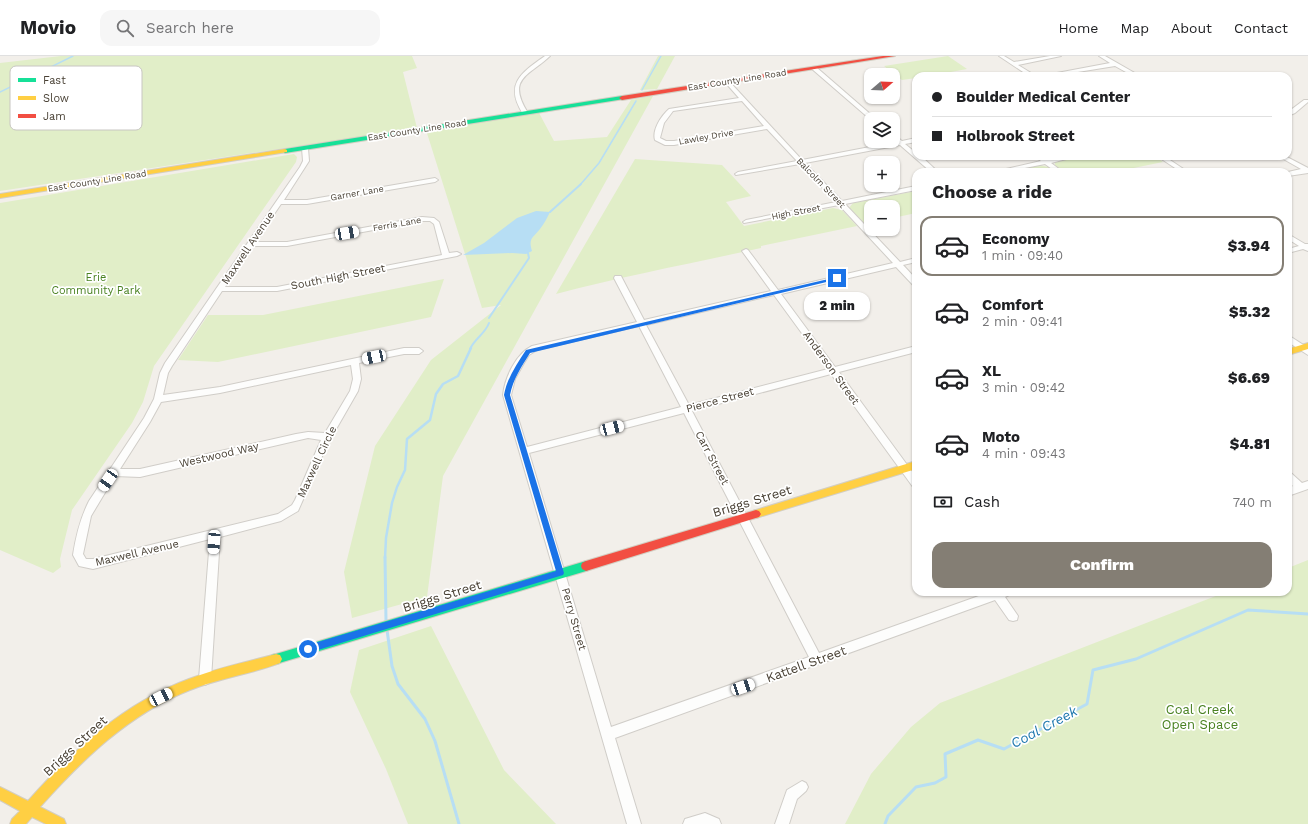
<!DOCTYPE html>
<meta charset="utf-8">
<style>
body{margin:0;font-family:"Work Sans",sans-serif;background:#f6f6f6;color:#202124;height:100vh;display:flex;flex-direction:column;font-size:15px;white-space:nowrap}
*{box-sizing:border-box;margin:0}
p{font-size:13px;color:#757577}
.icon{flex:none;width:22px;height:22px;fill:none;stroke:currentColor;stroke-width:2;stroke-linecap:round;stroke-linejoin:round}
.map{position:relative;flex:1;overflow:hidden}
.side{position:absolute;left:912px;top:112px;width:380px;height:428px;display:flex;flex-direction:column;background:#fff;border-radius:12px;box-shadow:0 1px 3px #0004}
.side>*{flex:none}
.guide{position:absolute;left:912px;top:16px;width:380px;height:88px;border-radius:12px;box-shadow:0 1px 3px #0004;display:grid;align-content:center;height:88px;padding:0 20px;background:#fff}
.needle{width:26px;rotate:71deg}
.controls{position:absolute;left:864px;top:12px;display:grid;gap:8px}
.controls a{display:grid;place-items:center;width:36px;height:36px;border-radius:8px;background:#fff;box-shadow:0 1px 3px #0004;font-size:20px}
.end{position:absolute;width:18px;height:18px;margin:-9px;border:5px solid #1a73e8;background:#fff;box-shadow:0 0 0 2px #fff}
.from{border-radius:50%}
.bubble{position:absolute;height:28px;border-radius:12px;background:#fff;box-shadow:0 1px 3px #0004;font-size:13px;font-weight:800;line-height:28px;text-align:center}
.car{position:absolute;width:12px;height:24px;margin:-12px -6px;border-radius:5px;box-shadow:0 0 3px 1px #0007;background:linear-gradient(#fff 24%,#345 0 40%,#fff 0 76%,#345 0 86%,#fff 0)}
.guide b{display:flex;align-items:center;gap:14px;height:38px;font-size:15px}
.guide b+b{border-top:1px solid #e0e0e0}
.guide i{width:10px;height:10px;background:#202124}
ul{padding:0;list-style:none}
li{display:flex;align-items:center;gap:12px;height:60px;margin:0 8px 6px;padding:0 12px;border:2px solid transparent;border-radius:12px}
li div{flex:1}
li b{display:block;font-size:15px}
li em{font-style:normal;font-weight:800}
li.active{border-color:#847e74}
li>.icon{width:36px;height:36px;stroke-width:1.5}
h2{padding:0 20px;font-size:18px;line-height:48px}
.pay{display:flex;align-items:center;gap:10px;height:44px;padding:0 20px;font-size:15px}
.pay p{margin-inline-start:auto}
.button{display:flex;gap:8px;margin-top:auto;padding:8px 20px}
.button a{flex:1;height:46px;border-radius:12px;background:#847e74;color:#fff;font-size:16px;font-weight:800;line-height:46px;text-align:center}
header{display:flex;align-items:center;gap:24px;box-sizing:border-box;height:56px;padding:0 20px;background:#fff;border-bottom:1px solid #e0e0e0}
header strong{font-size:19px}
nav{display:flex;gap:22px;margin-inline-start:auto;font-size:14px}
.search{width:280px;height:36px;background:#f6f6f6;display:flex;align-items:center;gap:10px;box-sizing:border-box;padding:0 14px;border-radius:12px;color:#757577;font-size:15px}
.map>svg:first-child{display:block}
.green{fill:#e1eec8}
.water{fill:#b7def4}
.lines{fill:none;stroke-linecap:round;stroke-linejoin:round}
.stream-far3{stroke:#b7def4;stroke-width:1.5}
.stream-far2{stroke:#b7def4;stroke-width:2}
.stream-far1{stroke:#b7def4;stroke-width:2.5}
.stream{stroke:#b7def4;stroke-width:3}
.street-casing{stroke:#d0cdc8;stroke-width:2}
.fast-casing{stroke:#d3cec2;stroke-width:2}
.slow-casing{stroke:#d3cec2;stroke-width:2}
.jam-casing{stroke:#d3cec2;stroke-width:2}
.street{fill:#fdfdfc;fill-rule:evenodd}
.fast{fill:#16e098;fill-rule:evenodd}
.slow{fill:#ffcf43;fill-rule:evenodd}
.jam{fill:#f24e42;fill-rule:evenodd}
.route{fill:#1a73e8}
.labels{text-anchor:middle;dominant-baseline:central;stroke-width:3.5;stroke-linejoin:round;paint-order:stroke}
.far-street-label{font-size:9px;fill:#494135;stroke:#fff}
.street-label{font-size:11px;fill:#494135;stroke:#fff}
.park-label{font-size:11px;fill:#4a8222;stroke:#fff}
.near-street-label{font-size:13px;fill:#494135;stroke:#fff}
.near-park-label{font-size:13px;fill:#4a8222;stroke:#fff}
.near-water-label{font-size:14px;font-style:italic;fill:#2179af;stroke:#fff}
.key{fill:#fff;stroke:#c8c6c2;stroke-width:1}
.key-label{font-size:11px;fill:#494135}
</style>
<header>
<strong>Movio</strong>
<div class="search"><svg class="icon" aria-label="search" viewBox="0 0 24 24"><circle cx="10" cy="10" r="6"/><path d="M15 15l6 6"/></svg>Search here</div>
<nav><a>Home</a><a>Map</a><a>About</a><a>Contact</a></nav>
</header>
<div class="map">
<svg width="1308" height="768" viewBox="0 0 1308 768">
<rect width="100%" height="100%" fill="#f2efea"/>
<g class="green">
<path d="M61,0H412L417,12L403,16L417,72L0,135V7Z"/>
<path d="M658,0H675L657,33L640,34Z"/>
<path d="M948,0L967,13L929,20H916V22L902,24L884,10Z"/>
<path d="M653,40L443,420L427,541L352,562L344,516L375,390L431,304L501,249L482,252L426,74L538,55L554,85L607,81L631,44Z"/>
<path d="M294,98L297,101L296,106L154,310L143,346L132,367L72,454L60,503L61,511L53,517L0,494V147Z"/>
<path d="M1085,100H1155L1163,106L1114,116H1064L1055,109V106Z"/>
<path d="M635,103L722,109L751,140L726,146L744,170L833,152L842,154L857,170L761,190V192C693,207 624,220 556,238Z"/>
<path d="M1040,109L1048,111L1055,116H1006Z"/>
<path d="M916,135V157L893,162V151H871V167L865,168L849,152L853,147Z"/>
<path d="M444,223L431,261L218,306L178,304L208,259H263Z"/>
<path d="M1308,504V768H845L871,718L911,671L940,647L1226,536H1288V512Z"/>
<path d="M431,570L504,714L556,768H408L386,713L350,636L359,594Z"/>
</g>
<path class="water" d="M536,155L550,156C547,162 544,168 540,173C533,182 528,182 532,195L526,198L512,197L463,199L484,187L517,162Z"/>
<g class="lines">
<g class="stream-far3">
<path d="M642,34L661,0"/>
<path d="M0,36L73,0"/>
<path d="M580,129L599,107L636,45"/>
</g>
<g class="stream-far2">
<path d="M550,156L581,128"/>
<path d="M489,262L529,202L528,197"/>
<path d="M470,293C475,282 485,278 489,267"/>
</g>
<path class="stream-far1" d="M385,502L386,482L392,447L397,431L405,414L407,383L430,364L436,338L443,328L458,320L471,292"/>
<g class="stream">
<path d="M385,501L386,565"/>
<path d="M387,574L392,610L398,628L425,663L435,685L459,768"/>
<path d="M885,768L888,760L916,731L935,727L946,721L945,698L978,684L1004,693L1087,648L1093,614L1136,603L1248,554L1308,558"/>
</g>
<g class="street-casing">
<g id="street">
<path d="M545,0H550C529,20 506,22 528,57L523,58C504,28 521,17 545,0Z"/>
<path d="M999,0H1004L1014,6L1050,0H1061L1018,9L1036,20H1029Z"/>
<path d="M1099,0H1105L1140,20H1133L1115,10L1053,20H1041L1110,7Z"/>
<path d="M812,11H816L876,63H871V64L812,13Z"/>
<path d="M727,23L802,104L896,86L893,83V78L902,85L916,82V86L905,88L916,97V100H921L938,116H931L900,89L805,107L842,145L916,130V134L845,148L900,206L916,202V206L903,209L916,223V229H913L896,211L781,238L835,311L916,290V296L839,316L916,421V432L913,431L831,318L692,355L819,597L990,536H1010L1009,539L1005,541L1018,560L1017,564L1013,565L1009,564L995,544L615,682L641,768H627L503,339C505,321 516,298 532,290L637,266L614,222L615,220H621L622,222L644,264L771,235L742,195L746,193L748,194L778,234L893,207L839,149L744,167L743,166L746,164L836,146L800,108L736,119L735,118L738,116L797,105L767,73L674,89H665L655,84C652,74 661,60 669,53L739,42L724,25ZM742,45L764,70L674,85H666L660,82L664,67L673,55ZM774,239L828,313L689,349L646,269ZM639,270L681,351L527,391L511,339L515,323L524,307L529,299L537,294ZM684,357L809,601L611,671L529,397Z"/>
<path d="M1304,44H1308V46L1295,57L1288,60V56Z"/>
<path d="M305,90L308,92L309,105L284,144H307L435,122L438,124L435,126L307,148H281L255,186H287L422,161L434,162L439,166L449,197L457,196L461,198L457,200L277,235H222L172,310L168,317L163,339L220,331L404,292H419L423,295L419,298H404L359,307L361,323L358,335L327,389L298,455L281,465L220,481L211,623L209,627L205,629L201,627L199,623L210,483L93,513L79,510L73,499C76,480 80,463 89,445L144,362L154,343L160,317L165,307L300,111L303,105L302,92ZM422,165H430L434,168L442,199L277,231H225L253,190H287ZM351,309L353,323L350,335L325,377L308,376L296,378L140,413H120L150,366L161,346L220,337ZM308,382L321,384L295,444L292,449L278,458L93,503H86L83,498L91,460L115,420L140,421Z"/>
<path d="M1035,100H1042L1047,104L1066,100H1078L1051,107L1063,116H1056L1045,108L1005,116H993L1041,105Z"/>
<path d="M1157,100H1164L1188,116H1181Z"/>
<path d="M1278,100H1285L1308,112V117L1288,120V116L1301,113Z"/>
<path d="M1288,178L1305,188H1308V195L1303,193L1288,197V193L1299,190L1288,183Z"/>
<path d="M1288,279L1308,292V299L1288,286Z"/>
<path d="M1288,416L1291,417L1302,427L1308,425V433L1288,440V432L1293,430L1288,426Z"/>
<path d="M802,725L806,727L808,731L806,735L797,743L789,768H775L787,734Z"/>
<path d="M705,757L719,763L721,768H683L685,763Z"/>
</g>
</g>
<g class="fast-casing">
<g id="fast">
<path d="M622,40L625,42L624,43L285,97L282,95L285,93Z"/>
<path d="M586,505L590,507L591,510L590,513L586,515L276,608L272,607L270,603L272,599L276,598Z"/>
</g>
</g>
<g class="slow-casing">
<g id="slow">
<path d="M285,93L287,94V96L0,142V138Z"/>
<path d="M1308,287V293L1288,299V293Z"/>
<path d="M916,405V413L756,462L753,461L751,458L753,455L756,454Z"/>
<path d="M276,598L280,599L282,603L280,607C251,618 219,622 190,634C129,658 83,703 40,751L64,763L66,768H46L32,761L26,768H10L12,763L20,755L0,744V731L28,745C73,694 124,647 189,623C217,612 247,606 276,598Z"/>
</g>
</g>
<g class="jam-casing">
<g id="jam">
<path d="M883,0H895L622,44L619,42L622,40Z"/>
<path d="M756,454L759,455L761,458L759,461L586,515L582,513L581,510L582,507L586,505Z"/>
</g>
</g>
<use href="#street" class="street"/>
<use href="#fast" class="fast"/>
<use href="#slow" class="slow"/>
<use href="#jam" class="jam"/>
</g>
<path class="route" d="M837,221L840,222L839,223L530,297C522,310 513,323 510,339L564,517L563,519L308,597L305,596L304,593L308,589L556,515L504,339C507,322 517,308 526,294Z"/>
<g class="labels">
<g class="far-street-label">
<text transform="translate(737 24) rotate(-9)">East County Line Road</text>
<text transform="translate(417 74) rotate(-9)">East County Line Road</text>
<text transform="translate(706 81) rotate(-10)">Lawley Drive</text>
<text transform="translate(97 125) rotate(-9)">East County Line Road</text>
<text transform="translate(821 127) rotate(46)">Balcolm Street</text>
<text transform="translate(357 137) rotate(-10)">Garner Lane</text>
<text transform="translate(796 156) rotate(-11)">High Street</text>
<text transform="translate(397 168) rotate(-10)">Ferris Lane</text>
</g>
<g class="street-label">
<text transform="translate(248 192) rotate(-56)">Maxwell Avenue</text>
<text transform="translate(338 221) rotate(-11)">South High Street</text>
<text transform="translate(831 312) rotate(54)">Anderson Street</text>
<text transform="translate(720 344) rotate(-15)">Pierce Street</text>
<text transform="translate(219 399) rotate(-13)">Westwood Way</text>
<text transform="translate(712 402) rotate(62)">Carr Street</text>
<text transform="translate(317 406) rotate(-65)">Maxwell Circle</text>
<text transform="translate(137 497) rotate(-13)">Maxwell Avenue</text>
<text transform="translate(574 563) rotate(74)">Perry Street</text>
</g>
<g class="park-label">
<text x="96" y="221">Erie<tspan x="96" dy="13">Community Park</tspan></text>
</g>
<g class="near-street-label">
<text transform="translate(752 445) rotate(-17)">Briggs Street</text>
<text transform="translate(442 540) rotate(-17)">Briggs Street</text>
<text transform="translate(806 608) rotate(-20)">Kattell Street</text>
<text transform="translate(75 690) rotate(-43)">Briggs Street</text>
</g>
<g class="near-park-label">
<text x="1200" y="653">Coal Creek<tspan x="1200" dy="15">Open Space</tspan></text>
</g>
<g class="near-water-label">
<text transform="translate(1044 671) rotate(-28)">Coal Creek</text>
</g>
</g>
<rect x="10" y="10" width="132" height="64" rx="6" class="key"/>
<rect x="18" y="22" width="18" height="4" fill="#16e098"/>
<rect x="18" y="40" width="18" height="4" fill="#ffcf43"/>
<rect x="18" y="58" width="18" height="4" fill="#f24e42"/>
<g class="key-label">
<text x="43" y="28">Fast</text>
<text x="43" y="46">Slow</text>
<text x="43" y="64">Jam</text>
</g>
</svg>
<div class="controls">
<a><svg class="needle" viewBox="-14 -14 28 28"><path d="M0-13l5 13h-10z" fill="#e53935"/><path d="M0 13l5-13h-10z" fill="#757577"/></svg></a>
<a><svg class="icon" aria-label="layers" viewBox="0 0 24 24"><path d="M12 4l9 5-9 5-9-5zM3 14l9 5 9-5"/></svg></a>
<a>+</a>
<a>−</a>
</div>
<i class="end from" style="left:308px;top:593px"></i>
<i class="end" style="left:837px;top:222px"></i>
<div class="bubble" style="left:804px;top:236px;width:66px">2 min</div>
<i class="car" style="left:347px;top:177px;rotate:80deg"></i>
<i class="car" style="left:374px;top:301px;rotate:258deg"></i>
<i class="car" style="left:612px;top:372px;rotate:75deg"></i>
<i class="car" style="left:108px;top:424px;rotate:214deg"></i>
<i class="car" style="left:214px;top:486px;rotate:184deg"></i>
<i class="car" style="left:743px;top:631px;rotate:71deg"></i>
<i class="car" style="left:161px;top:641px;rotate:64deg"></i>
<div class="guide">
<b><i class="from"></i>Boulder Medical Center</b>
<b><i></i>Holbrook Street</b>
</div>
<section class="side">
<h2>Choose a ride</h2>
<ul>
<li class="active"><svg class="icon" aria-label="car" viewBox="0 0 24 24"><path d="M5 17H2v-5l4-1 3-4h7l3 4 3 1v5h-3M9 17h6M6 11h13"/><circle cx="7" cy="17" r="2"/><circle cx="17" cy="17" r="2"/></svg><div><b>Economy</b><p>1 min · 09:40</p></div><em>$3.94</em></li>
<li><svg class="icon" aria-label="car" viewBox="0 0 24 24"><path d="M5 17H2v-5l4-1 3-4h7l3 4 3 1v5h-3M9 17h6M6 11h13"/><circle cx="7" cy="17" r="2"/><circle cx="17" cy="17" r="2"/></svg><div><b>Comfort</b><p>2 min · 09:41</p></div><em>$5.32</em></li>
<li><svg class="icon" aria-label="car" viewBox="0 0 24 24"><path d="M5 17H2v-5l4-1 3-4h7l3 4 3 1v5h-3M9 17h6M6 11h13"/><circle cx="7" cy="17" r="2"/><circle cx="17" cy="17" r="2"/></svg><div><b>XL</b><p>3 min · 09:42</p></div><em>$6.69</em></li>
<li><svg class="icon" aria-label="car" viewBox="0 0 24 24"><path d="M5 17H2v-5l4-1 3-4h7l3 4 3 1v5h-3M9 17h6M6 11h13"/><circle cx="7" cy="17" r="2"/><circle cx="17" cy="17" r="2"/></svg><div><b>Moto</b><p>4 min · 09:43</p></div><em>$4.81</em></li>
</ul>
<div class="pay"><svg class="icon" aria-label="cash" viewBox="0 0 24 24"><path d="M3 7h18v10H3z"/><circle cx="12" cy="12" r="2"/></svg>Cash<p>740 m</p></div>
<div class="button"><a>Confirm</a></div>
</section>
</div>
